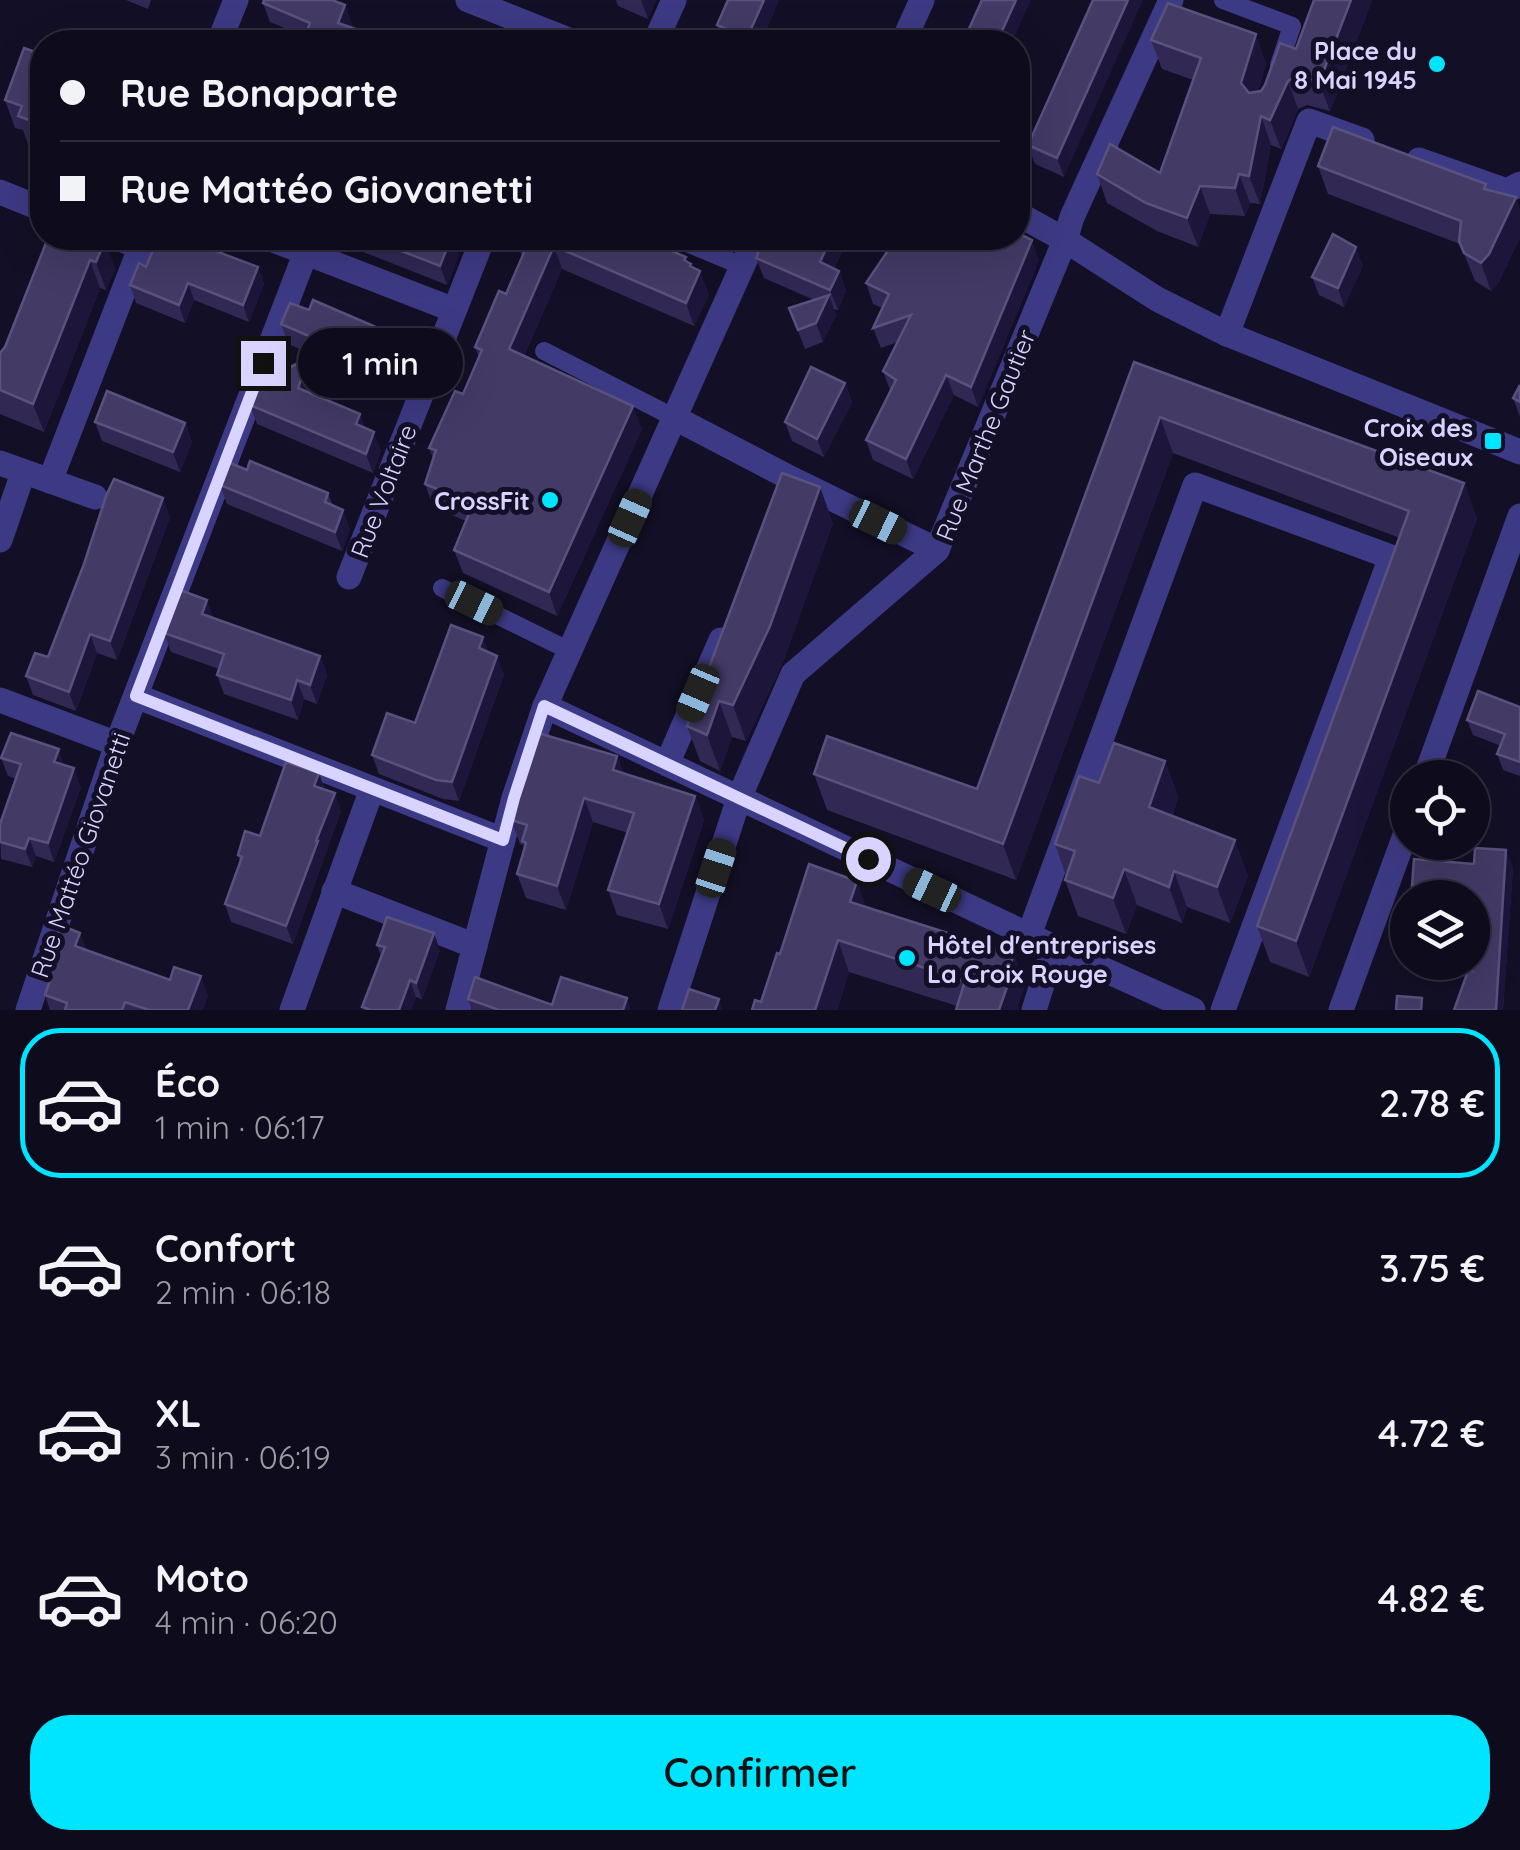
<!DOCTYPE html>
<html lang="fr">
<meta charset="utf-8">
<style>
body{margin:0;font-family:Quicksand,sans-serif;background:#1c1929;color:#f1f3f6;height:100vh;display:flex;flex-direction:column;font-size:38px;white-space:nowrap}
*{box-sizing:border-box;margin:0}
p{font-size:32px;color:#9b9ba3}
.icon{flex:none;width:55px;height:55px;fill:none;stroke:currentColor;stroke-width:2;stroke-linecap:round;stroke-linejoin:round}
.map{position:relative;height:1010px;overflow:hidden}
.panel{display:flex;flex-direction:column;background:#0e0b1c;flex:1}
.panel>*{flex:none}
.hud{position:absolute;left:30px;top:30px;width:1000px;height:220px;border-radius:40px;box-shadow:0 10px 40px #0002,0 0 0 2px #2e2b3b;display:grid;align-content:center;height:220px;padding:0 30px;background:#0e0b1c}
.fabs{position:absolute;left:1390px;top:760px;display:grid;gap:20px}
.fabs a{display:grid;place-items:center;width:100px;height:100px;border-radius:50%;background:#0e0b1c;box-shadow:0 10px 40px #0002,0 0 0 2px #2e2b3b;font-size:50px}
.end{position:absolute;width:45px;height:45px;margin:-22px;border:12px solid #d9d4ff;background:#111;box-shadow:0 0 0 5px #111}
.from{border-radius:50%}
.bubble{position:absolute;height:70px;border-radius:35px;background:#0e0b1c;box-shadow:0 10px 40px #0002,0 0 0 2px #2e2b3b;font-size:32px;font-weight:600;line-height:70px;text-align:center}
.car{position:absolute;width:30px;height:60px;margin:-30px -15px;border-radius:12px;box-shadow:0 0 8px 2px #0007;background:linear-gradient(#222 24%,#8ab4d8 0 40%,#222 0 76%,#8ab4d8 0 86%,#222 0)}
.hud b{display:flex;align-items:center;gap:35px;height:95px;font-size:38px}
.hud b+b{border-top:2px solid #2e2b3b}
.hud i{width:25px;height:25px;background:#f1f3f6}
ul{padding:18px 0 0;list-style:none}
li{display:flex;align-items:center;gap:30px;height:150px;margin:0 20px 15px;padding:0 10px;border:5px solid transparent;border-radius:40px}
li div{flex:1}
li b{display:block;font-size:38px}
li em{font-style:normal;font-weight:600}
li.on{border-color:#00e5ff}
li>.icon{width:90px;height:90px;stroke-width:1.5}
.action{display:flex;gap:20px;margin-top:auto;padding:20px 30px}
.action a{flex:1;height:115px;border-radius:40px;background:#00e5ff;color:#111;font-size:40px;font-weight:600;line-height:115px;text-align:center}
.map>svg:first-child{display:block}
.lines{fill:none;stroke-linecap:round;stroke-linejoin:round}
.lane{stroke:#3d3a85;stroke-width:18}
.street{stroke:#3d3a85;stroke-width:25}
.wall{fill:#312854}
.shaded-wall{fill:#1d163a}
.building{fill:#433a66;stroke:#5a527e;stroke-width:2.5}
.route{stroke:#d9d4ff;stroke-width:12}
.poi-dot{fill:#00e5ff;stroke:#130f26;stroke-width:4}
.labels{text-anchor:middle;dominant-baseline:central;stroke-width:10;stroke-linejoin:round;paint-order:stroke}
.poi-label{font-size:25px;font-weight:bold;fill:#d9d4ff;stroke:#130f26;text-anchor:end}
.street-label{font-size:25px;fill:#d9d4ff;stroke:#130f26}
</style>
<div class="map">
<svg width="1520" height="1010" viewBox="0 0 1520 1010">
<rect width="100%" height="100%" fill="#130f26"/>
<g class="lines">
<g class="lane">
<path d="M1223,0L1292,26L1279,65"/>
<path d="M675,238L742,266"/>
<path d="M544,351L675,418"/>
<path d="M442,588L570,651"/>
</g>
<g class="street">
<path d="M468,0L574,42"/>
<path d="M219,42L236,0"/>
<path d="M655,42L674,0"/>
<path d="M903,42L922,0"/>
<path d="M1419,160L1507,191L1520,184"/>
<path d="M0,192L42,209"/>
<path d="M1018,214L1065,240L1157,299L1227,334L1520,452"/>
<path d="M117,238L141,247"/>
<path d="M268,238L454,310"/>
<path d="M1227,334L1309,121L1362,140"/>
<path d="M675,418L790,478L937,550"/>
<path d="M0,463L95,497"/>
<path d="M50,481L144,238"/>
<path d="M0,540L23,473"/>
<path d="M349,577L483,238"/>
<path d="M136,696L503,840"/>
<path d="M0,700L117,744"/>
<path d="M545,706L1054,947L1193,1010"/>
<path d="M667,764L721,640"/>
<path d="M1425,778L1520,516"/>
<path d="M334,891L475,946"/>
<path d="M1029,935L1195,485L1391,557L1223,1010"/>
<path d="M28,1010L117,744L306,252"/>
<path d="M292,1010L372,789"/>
<path d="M458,1010L514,798L545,706L755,238"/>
<path d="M670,1010L739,798L793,674L937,550L1065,240L1072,217L1171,0"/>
<path d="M1034,1010L1054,947"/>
<path d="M1341,1010L1408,827"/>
</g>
</g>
<g class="wall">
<path d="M126,0H151L148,9Z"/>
<path d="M616,0H656L648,19L618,6Z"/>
<path d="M728,0H779L761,42H724L717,25Z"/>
<path d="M1093,0L1064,177L1035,164L1028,145Z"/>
<path d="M1314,0H1372L1330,111L1307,105L1298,109L1281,149L1271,145L1260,204L1250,203L1245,216L1210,214L1198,247L1157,231L1107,203L1097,174L1160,173L1193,80L1162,69L1151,40L1266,63L1258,92L1261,91L1296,49Z"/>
<path d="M263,3L345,5L352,24L351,28L393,42H309L308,38L270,22Z"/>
<path d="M42,51V149L28,144L23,130L15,128L5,100Z"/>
<path d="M1318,166L1488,190L1520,209V237L1499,282L1491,291L1475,281L1460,244L1328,194Z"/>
<path d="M328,238H452L459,255L447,285Z"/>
<path d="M521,238L688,262L709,294L694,326L562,269L524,356L642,429L557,616L463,573L454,550L466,521L433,507L425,484L433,458L429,448L463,394L479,358L475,347L506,294L522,257L518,245Z"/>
<path d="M848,238L834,269L839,271L846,291L838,310L833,309L836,315L823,342L805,349L789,308L814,300L764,278L756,258L785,245Z"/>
<path d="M105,241L115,269L106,290L100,288L44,432L0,414V353Z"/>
<path d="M887,252L1039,260L978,407L954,395L913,479L873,460L866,440L890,390L883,371L898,342L881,348L873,328L882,308L873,304L866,283Z"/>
<path d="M1363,265L1344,307L1319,295L1312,277Z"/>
<path d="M258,267L264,284L249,322L194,300L185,323L136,303L130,285Z"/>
<path d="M309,310L392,334L398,349L413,372L404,393L288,344L281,324Z"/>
<path d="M309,358L316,377L310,393L360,414L365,428L381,451L373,473L257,424L250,405Z"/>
<path d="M1134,362L1464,483L1477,519L1309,977L1270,962L1257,926L1400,538L1173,453L1016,880L827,810L814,774L977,789Z"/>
<path d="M845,383L852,402L824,457L792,441L785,422Z"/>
<path d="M1520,385V417L1513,398Z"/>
<path d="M95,422L185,423L192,442L180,472L102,441Z"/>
<path d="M247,470L328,493L333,506L350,529L342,551L227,504L220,485Z"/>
<path d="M170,517L117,660L97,653L76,711L33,695L26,676L48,657Z"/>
<path d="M833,523L783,662L746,741L732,737L720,771L700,761L687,726Z"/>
<path d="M213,618L320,656L327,675L317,704L304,699L298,720L224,694L217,675L219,669L171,652L164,633Z"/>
<path d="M488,652L504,674L459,801L443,799L379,774L372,755L415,723Z"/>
<path d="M1520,707V776L1503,770L1497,754L1501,746L1473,735L1467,720Z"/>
<path d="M617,756L624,774L695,796L704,820L668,929L617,915L608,890L628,833L593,822L566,910L526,898L517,874L524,848L523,845L520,844L511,820Z"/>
<path d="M1,758L64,765L81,787L54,862L36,856L32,867L1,859L0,824L16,779L8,776Z"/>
<path d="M1165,761L1178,797L1172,816L1248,876L1230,923L1187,907L1182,923L1137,905L1126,934L1078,916L1065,880L1066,876L1055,844L1099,783Z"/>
<path d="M319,773L325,790L341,811L293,944L231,922L225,904L240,862L238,855L260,836Z"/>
<path d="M1513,867L1503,1010H1454L1472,971V898H1416L1412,886Z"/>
<path d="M866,907L1025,985L1018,1005L957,1006L849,972L837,1010H752L761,1002L780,954Z"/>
<path d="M80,933L86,950L208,995L202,1010H50L45,995L49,984L44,973Z"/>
<path d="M377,945L440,950L422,999L416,997L411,1010H364L362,1007L381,956Z"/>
<path d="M468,999L552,1005L631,1010H472Z"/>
</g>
<g class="shaded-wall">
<path d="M641,0H656L648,19Z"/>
<path d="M764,0H779L761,42H749L747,38Z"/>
<path d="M1016,0H1031L1012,42H997Z"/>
<path d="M1128,0H1143L1064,177L1057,158Z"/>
<path d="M1351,0H1372L1330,111L1319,83Z"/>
<path d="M345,5L352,24L345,42L338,23Z"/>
<path d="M1256,34L1266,63L1252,112L1241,83Z"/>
<path d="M1288,81L1298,109L1281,149L1270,120Z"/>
<path d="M1261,116L1271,145L1260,204L1249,176Z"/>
<path d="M1239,174L1250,203L1245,216L1235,188Z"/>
<path d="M1200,186L1210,214L1198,247L1187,218Z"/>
<path d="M1516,197L1520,209V237L1499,282L1491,291L1481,263Z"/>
<path d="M451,238L459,255L447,285L440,266Z"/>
<path d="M831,238H848L828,282L820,262Z"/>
<path d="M1032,240L1039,260L978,407L971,387Z"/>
<path d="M105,241L115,269L106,290L96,262Z"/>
<path d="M554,246L562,269L517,372L509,349Z"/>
<path d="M1356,247L1363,265L1344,307L1338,288Z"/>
<path d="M90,260L100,288L44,432L33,404Z"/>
<path d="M691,264L697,278L700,271L709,294L694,326L686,303Z"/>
<path d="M258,267L264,284L249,322L243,305Z"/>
<path d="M839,271L846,291L838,310L830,290Z"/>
<path d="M188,283L194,300L185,323L179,305Z"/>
<path d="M829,295L836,315L823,342L816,323Z"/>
<path d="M392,334L399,353L388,345Z"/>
<path d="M406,353L413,372L404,393L397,374Z"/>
<path d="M309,358L316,377L305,407L298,388Z"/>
<path d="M946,375L954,395L913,479L906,459Z"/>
<path d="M845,383L852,402L824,457L817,439Z"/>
<path d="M633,406L642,429L557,616L549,592Z"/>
<path d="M360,414L367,433L356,424Z"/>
<path d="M1160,417L1173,453L1016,880L1003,844Z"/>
<path d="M185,423L192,442L180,472L173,452Z"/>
<path d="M374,432L381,451L373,473L366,454Z"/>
<path d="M1464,483L1477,519L1309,977L1296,941Z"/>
<path d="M820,487L833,523L783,662L746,741L733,705Z"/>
<path d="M163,498L170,517L117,660L110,641Z"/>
<path d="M343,510L350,529L342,551L335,532Z"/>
<path d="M207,600L214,619L202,614Z"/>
<path d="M90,634L97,653L76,711L69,692Z"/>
<path d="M483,637L490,655L479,648Z"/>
<path d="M320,656L327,675L317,704L310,685Z"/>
<path d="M497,656L504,674L459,801L452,782Z"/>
<path d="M297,680L304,699L298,720L291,700Z"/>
<path d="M719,701L732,737L720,771L707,735Z"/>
<path d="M59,749L65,768L54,762Z"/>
<path d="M617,756L626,780L613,770Z"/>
<path d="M1165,761L1178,797L1162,843L1149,807Z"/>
<path d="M74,768L81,787L54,862L48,843Z"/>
<path d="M319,773L325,791L314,786Z"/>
<path d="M335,793L341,811L293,944L286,926L316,841Z"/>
<path d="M695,796L704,820L668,929L659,904Z"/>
<path d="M584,798L593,822L566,910L557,886Z"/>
<path d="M29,838L36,856L32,867L25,849Z"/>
<path d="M1235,840L1248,876L1230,923L1217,887Z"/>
<path d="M1506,850L1513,867L1503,1010H1496Z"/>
<path d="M1124,869L1137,905L1126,934L1113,898Z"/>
<path d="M1174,871L1187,907L1182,923L1169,887Z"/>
<path d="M857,881L868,912L850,902Z"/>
<path d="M80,933L87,952L75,946Z"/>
<path d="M434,933L440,950L422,999L416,983Z"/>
<path d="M838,940L849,972L837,1010H815Z"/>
<path d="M1014,954L1025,985L1018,1005L1019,1010H999L1007,974Z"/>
<path d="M201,976L208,995L202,1010H188Z"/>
<path d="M410,980L416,997L411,1010H399Z"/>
<path d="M627,998L631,1010H623Z"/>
<path d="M719,999L722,1010H715Z"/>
</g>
<g class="building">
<path d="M264,0H332L345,5L338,23L393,42H330L306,33L310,23L263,3Z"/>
<path d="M728,0H764L747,38L717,25Z"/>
<path d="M982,0H1016L997,42H963Z"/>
<path d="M1093,0H1128L1057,158L1028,145Z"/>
<path d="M1314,0H1351L1319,83L1297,76L1288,81L1270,120L1261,116L1249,176L1239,174L1235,188L1200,186L1187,218L1146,203L1097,174L1110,144L1160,173L1201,58L1151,40L1168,3L1256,34L1241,83L1249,93L1261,91L1265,85L1280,43L1296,49Z"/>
<path d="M24,48L41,54L42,51V125L18,116L22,106L5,100Z"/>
<path d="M1333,127L1486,184L1484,189L1516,197L1489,254L1481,263L1464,253L1459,241L1461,221L1318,166Z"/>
<path d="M1018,233L1032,240L971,387L946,375L906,459L866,440L896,380L883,371L911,315L873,328L889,294L866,283L887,252L894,238H1018Z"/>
<path d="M1333,234L1356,247L1338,288L1312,277Z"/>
<path d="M48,238H96L105,241L96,262L90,260L33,404L0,390V353L5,347Z"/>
<path d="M158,238H181L258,267L243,305L188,283L179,305L130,285L139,263L146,267Z"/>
<path d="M368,238H451L440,266Z"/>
<path d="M521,238H641L686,257L684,260L691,264L690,266L700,271L686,303L554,246L509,349L633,406L549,592L454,550L473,504L425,484L436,450L429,448L455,391L463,394L482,350L475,347L499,291L506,294L526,248L518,245Z"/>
<path d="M764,238H770L785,245L788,238H831L820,262L839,271L830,290L756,258Z"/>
<path d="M829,295L816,323L798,330L789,308Z"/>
<path d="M313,300L392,334L388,345L406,353L397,374L281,324L290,303L309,310Z"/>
<path d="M309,358L298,388L360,414L356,424L374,432L366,454L250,405L259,382Z"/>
<path d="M1134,362L1464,483L1296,941L1257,926L1409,511L1160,417L1003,844L814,774L827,736L977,789Z"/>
<path d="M811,367L845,383L817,439L785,422Z"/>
<path d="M1520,385V402L1513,398Z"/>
<path d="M107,391L185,423L173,452L95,422Z"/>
<path d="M250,461L328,493L325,502L343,510L335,532L220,485L228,462L247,470Z"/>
<path d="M782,473L820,487L770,626L733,705L719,701L707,735L687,726Z"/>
<path d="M114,479L163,498L110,641L90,634L69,692L26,676L35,653L48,657L84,564L106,496Z"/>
<path d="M180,590L207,600L202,614L320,656L310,685L297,680L291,700L217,675L224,654L164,633Z"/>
<path d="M451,625L483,637L479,648L497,656L452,782L436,780L372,755L387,713L415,723Z"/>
<path d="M1478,691L1520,707V762L1497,754L1505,734L1467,720Z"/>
<path d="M11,733L59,749L54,762L74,768L48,843L29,838L25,849L0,842V824L21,764L1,758Z"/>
<path d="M538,733L617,756L613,770L695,796L659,904L608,890L634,813L584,798L557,886L517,874L526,843L522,841L527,825L511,820Z"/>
<path d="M1114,743L1165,761L1149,807L1235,840L1217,887L1174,871L1169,887L1124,869L1113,898L1065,880L1075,851L1055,844L1079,776L1099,783Z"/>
<path d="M286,762L319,773L314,786L335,793L316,841H318L286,926L225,904L242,857L238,855L245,831L260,836Z"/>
<path d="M1475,848L1506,850L1496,1010H1454L1468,971H1472V898H1471V895L1428,892L1427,885L1412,886L1414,859L1474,864Z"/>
<path d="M809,864L857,881L850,902L1014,954L1007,974L1008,984L999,1010H956L965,981L838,940L815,1010H752L755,1000L761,1002L777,953L780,954Z"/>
<path d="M387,917L434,933L416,983L410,980L399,1010H371L362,1007L385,947L377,945Z"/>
<path d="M60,925L80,933L75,946L100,955L170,980L174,967L201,976L188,1010H149L125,1002L122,1010H65L67,1003L45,995L52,975L44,973Z"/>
<path d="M475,977L552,1005L561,977L627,998L623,1010H499L468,999Z"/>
<path d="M689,989L719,999L715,1010H682Z"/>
<path d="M1397,996L1422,998L1421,1010H1396Z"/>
</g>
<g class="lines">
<path class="route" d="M263,363L136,696L503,840L514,798L544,706L868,859"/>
</g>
<g class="poi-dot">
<circle cx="1437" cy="64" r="10"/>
<rect x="1483" y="431" width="20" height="20" rx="5"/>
<circle cx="550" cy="500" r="10"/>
<circle cx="907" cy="958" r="10"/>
</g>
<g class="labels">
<g class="poi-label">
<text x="1417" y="50">Place du<tspan x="1417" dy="29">8 Mai 1945</tspan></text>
<text x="1473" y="427">Croix des<tspan x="1473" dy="29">Oiseaux</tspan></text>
<text x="530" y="500">CrossFit</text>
<text x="927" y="944" text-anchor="start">Hôtel d'entreprises<tspan x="927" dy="29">La Croix Rouge</tspan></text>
</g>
<g class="street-label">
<text transform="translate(985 435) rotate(-68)">Rue Marthe Gautier</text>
<text transform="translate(383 491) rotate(-69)">Rue Voltaire</text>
<text transform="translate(80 855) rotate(-71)">Rue Mattéo Giovanetti</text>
</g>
</g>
</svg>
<div class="fabs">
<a><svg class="icon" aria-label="locate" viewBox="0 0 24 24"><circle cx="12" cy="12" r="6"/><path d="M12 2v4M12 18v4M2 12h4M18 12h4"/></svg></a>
<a><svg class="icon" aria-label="layers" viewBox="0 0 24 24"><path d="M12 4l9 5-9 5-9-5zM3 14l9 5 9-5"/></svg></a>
</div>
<i class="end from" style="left:868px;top:859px"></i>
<i class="end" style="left:263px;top:363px"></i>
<div class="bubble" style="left:298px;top:328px;width:165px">1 min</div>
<i class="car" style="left:630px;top:518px;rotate:24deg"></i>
<i class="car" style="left:878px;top:522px;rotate:116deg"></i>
<i class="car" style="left:474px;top:603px;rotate:116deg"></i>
<i class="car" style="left:698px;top:693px;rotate:203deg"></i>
<i class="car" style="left:716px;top:868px;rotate:18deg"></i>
<i class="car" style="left:932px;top:890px;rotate:295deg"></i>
<div class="hud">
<b><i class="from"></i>Rue Bonaparte</b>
<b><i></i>Rue Mattéo Giovanetti</b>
</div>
</div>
<section class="panel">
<ul>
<li class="on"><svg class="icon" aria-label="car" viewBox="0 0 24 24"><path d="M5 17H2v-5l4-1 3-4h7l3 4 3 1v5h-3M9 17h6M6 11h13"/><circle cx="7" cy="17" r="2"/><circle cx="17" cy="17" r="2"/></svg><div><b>Éco</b><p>1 min · 06:17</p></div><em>2.78 €</em></li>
<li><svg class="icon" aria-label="car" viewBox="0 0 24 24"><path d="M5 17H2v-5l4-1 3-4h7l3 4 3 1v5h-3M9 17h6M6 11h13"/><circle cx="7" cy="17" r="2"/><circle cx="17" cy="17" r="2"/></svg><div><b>Confort</b><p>2 min · 06:18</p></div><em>3.75 €</em></li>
<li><svg class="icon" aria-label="car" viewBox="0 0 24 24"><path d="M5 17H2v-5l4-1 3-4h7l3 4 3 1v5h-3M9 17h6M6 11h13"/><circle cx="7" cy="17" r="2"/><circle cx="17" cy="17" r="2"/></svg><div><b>XL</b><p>3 min · 06:19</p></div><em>4.72 €</em></li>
<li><svg class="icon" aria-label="car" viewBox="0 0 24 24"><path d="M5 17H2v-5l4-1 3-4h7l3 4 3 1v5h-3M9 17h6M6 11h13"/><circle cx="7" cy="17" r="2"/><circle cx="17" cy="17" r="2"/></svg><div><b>Moto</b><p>4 min · 06:20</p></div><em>4.82 €</em></li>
</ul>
<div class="action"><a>Confirmer</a></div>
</section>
